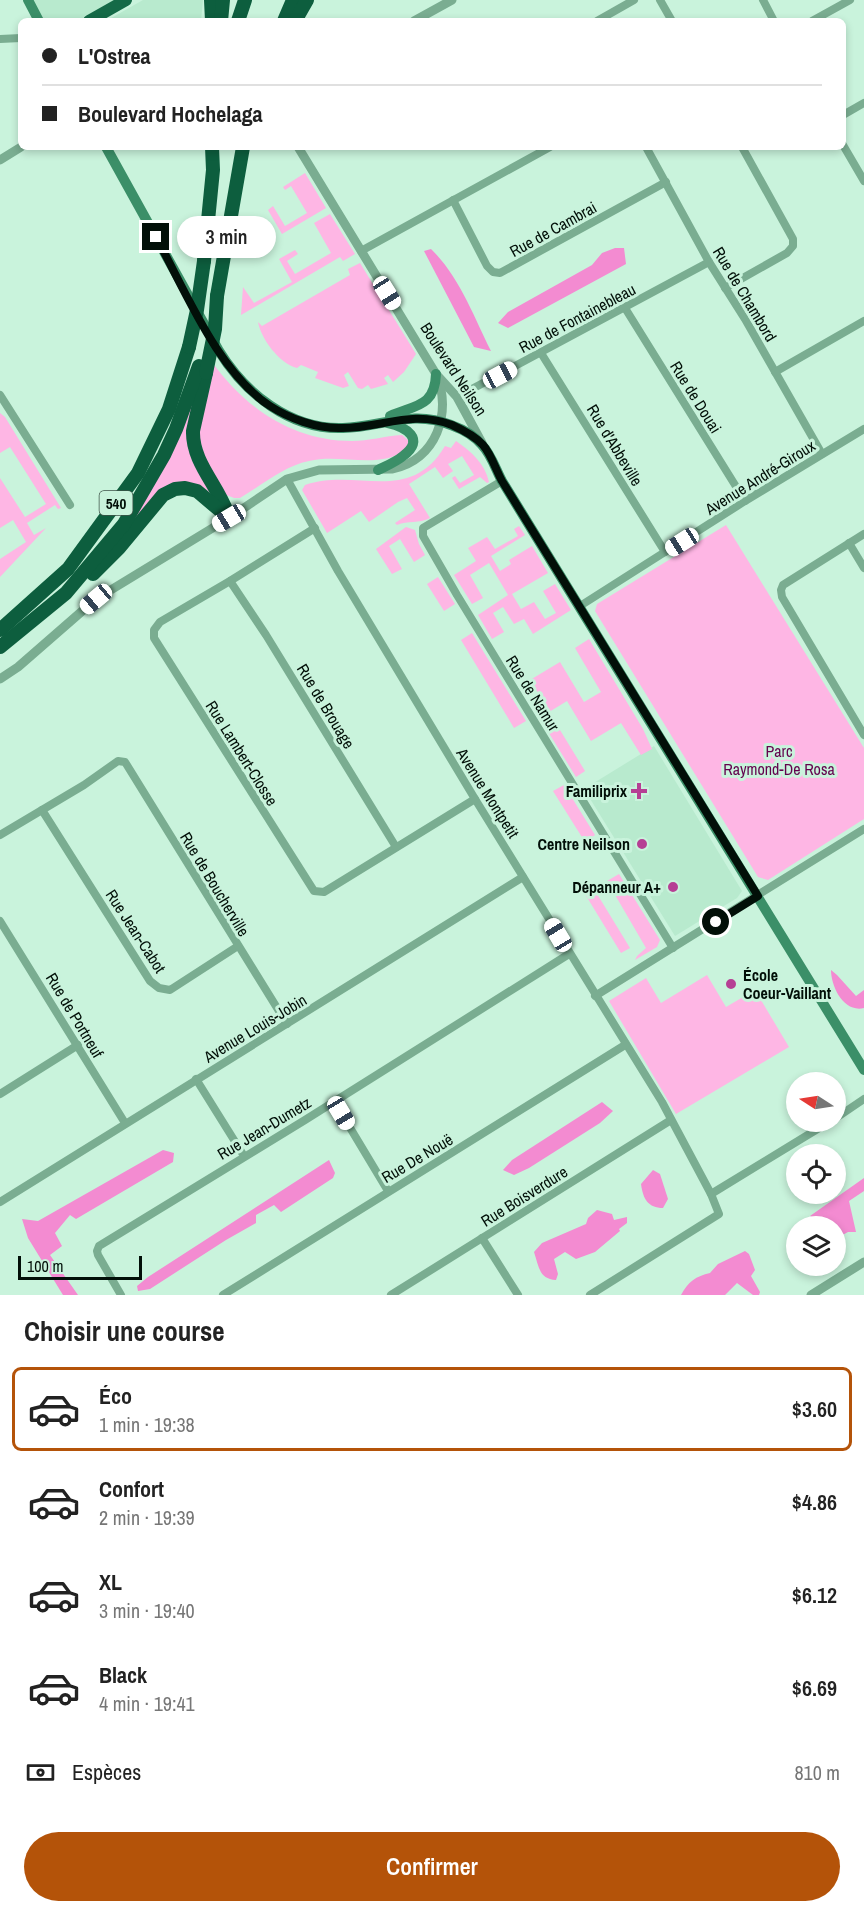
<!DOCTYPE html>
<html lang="fr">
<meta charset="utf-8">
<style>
body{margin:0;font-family:"Archivo Narrow",sans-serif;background:#f2f2f2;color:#222;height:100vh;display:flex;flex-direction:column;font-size:22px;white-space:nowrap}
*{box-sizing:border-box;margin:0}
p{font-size:20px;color:#767676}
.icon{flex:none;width:33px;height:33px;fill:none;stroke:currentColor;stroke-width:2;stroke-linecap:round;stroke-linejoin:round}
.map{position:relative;height:1295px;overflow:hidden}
.panel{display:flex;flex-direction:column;background:#fff;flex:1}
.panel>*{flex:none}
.top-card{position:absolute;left:18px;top:18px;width:828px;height:132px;border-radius:9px;box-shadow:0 3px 9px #0003;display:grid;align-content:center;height:132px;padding:0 24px;background:#fff}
.needle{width:39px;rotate:282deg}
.tools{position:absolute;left:786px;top:1072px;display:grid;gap:12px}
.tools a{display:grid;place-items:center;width:60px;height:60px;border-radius:50%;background:#fff;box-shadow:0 3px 9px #0003;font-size:30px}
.scale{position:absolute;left:18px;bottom:15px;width:124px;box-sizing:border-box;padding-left:6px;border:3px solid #020f08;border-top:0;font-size:16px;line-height:21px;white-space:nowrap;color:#020f08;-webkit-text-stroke:4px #c9f3dc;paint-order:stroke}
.end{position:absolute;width:27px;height:27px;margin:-14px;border:8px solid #020f08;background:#fff;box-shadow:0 0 0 3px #fff}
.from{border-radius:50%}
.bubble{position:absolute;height:42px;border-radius:21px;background:#fff;box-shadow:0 3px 9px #0003;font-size:20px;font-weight:600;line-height:42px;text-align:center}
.car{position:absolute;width:18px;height:36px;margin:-18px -9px;border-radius:8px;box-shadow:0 0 4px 2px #0007;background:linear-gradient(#fff 24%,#345 0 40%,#fff 0 76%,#345 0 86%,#fff 0)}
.top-card b{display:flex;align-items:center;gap:21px;height:57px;font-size:22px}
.top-card b+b{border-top:2px solid #e0e0e0}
.top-card i{width:15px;height:15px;background:#222}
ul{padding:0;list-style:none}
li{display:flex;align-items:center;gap:18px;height:84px;margin:0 12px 9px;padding:0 12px;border:3px solid transparent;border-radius:9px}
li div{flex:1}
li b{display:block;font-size:22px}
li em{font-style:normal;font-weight:600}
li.on{border-color:#b45309}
li>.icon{width:54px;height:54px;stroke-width:1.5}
h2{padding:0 24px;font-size:27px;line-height:72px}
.pay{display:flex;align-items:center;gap:15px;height:66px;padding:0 24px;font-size:22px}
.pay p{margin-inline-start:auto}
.primary-button{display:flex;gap:12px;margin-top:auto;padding:12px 24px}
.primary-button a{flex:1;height:69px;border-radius:36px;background:#b45309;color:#fff;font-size:24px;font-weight:600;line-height:69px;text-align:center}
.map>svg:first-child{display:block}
.built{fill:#b8eace}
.green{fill:#feb6e4}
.forest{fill:#f38bd1}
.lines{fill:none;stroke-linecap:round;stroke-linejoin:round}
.minor{stroke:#7aad91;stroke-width:8}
.tertiary{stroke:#7aad91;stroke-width:9}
.secondary{stroke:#3b8f68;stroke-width:10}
.trunk{stroke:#146a47;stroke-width:12}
.motorway{stroke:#0d5e3e;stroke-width:14}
.motorway-bridge{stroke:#0d5e3e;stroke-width:14}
.route{stroke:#020f08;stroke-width:8}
.poi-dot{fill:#b63f94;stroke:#c9f3dc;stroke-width:2}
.labels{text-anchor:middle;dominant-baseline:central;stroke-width:6;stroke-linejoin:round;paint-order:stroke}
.shield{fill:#c9f3dc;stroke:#3e5348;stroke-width:1.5}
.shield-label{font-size:15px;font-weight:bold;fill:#020f08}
.street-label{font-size:16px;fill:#020f08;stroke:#c9f3dc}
.park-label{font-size:16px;fill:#63024d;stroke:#c9f3dc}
.poi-label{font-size:16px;font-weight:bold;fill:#020f08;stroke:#c9f3dc;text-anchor:end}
</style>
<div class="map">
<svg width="864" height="1295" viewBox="0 0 864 1295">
<rect width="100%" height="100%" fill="#c9f3dc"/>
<g class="built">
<path d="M28,0H126L89,21H39Z"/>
<path d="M143,0H203L201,21H106Z"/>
<path d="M654,746L742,891L737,898L675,936L584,789Z"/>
</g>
<g class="green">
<path d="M305,173L326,208L282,234L268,210L273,206L285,226L307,213L291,186L285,190L283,187Z"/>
<path d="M330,214L355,254L343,261L340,257L241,315L243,287L254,303L292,282L279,259L295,250L298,254L287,261L295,274L331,253L314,223Z"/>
<path d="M360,263L416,354L404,372L393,382L388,375L384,378L388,384L371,389L368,385L362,389L358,388L348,372L344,375L349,386L343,388L315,378L318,372L301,365L297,368C280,364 261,339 258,322L262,326L350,275L348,269Z"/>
<path d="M212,362C245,408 293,441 352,441C369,441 385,436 402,435L408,440V448C380,471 342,453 309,461C284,466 262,485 240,498H234L224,494L196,444Z"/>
<path d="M197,391L190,425L219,504C214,499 211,493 205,489C195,483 171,482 162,489L125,534Z"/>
<path d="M0,413L5,417L61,508L58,509L55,505L27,523L34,535L46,528L0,577V559L26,542L13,520L0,528V478L25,517L46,504L10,447L0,453Z"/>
<path d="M456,441C472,452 485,464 489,482L487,483L480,477L459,489L452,478L455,476L460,483L474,475L462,456L448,464L453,471L443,478L435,467L409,484L430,518C419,524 408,520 397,525L395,523L415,510L407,498L398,502L369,522L361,511L327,533L302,490L305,485C357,467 409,506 445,446L451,448Z"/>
<path d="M726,525L864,748V819L768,880L758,877L595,611L597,604Z"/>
<path d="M519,526L525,535L491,556L500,571L511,564L509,560L532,546L548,573L512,594L521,609L534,602L545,619L556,613L543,591L555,584L571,610L533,634L524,619L514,624L503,607L493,613L504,632L492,639L478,615L508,595L489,563L470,575L483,598L472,604L454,575L476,561L468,548L487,537L495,549L518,536L514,529Z"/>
<path d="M406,527L415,530L419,544L425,555L414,562L400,539L389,546L402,569L392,574L376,549Z"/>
<path d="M438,577L455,604L444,611L427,584Z"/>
<path d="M472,633L526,721L514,728L461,640Z"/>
<path d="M589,639L643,729L652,749L641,755L621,723L591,741L567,701L549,712L585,771L576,777L539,717L549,711L530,680L560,662L584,702L601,692L575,648Z"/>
<path d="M564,785L595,835L585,842L553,791Z"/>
<path d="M619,874L660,940L657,947L635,960L637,956L646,948L607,881Z"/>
<path d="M594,889L630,948L621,953L585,894Z"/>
<path d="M707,975L726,1007L755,990L789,1047L676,1114L609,1001L646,978L661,1003Z"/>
</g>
<g class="forest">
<path d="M615,248H624L626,264L508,328L498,323L508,312L592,265L602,253Z"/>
<path d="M431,249C459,276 474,317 491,351L474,347L424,251Z"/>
<path d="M831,970L837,975L856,996L864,990V1008C844,1013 831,987 831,970Z"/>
<path d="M602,1102L613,1111L600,1123L529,1168L514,1175L503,1170L512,1160Z"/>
<path d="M163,1150L174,1153L173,1162L76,1219L70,1215L55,1233L62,1246L50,1255L78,1295H63L28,1238L22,1219L38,1221Z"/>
<path d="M329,1160L335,1173L333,1178L281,1212L274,1205L256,1215V1223L226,1240L150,1289L138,1291L137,1286L148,1277Z"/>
<path d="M653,1170L660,1174L668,1199L663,1208C648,1208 643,1199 641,1184Z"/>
<path d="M864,1178V1191L849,1201L856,1232H848L839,1237H836V1227C825,1227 818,1223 810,1216Z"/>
<path d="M597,1210L612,1214L614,1220L627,1217V1223L619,1229L620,1231L595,1252L576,1259L565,1252L554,1259L558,1274L556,1280C539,1279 539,1267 534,1252L542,1243L586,1224L588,1218Z"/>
<path d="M745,1251L749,1254L755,1270L751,1276L760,1292L759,1295H753L737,1283L725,1295H681C688,1282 696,1276 710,1273L718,1264Z"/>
</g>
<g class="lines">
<g class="minor">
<path d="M660,0L672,21"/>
<path d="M763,0L774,21"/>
<path d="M597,21L634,0"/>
<path d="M812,21L850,0"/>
<path d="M0,39L21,38"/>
<path d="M843,115L864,103"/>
<path d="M843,145L864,181"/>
<path d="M646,147L709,262L745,319L822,454"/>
<path d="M453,200L487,266L493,272L500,273L666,182"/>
<path d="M361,251L550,147"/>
<path d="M725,288L787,253L793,246V239L742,147"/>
<path d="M625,308L745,501"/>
<path d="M541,353L665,552"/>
<path d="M775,372L864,321"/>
<path d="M0,395L70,505"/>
<path d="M457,397L709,262"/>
<path d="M287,479L338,571L475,799L662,1102L711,1194L719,1214L590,1295"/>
<path d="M502,481L423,528V536L457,595L673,948"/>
<path d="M315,528L230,581L160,622L154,630V638L314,891L324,892L475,799"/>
<path d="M864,534L783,585L781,590L782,597L864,735"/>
<path d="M849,543L864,568"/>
<path d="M230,581L266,635L396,847"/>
<path d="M580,606L745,501L864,429"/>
<path d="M42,810L150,981L159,988L170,990L238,946"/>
<path d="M0,835L84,785L118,761L125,762L287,1024"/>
<path d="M0,921L125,1123"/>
<path d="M595,996L864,829"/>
<path d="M196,1079L244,1156"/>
<path d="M0,1094L78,1045"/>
<path d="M334,1101L388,1191"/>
<path d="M836,1118L864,1099"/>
<path d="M711,1194L829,1122"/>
<path d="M0,1202L523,877"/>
<path d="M482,1238L518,1295"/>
<path d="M121,1295L98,1255L97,1251L99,1246L305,1120L569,954"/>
<path d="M223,1295L625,1045"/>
<path d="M391,1295L671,1120"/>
</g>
<g class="tertiary">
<path d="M414,21L452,0"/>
<path d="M298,147L436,374L457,397L482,443"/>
<path d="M0,160L21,147"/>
<path d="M0,679L18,667L96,599L229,518L287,479L319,470L392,469C436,461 453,412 436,374"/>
<path d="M811,1295L864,1262"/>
</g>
<g class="secondary">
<path d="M28,0L39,21"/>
<path d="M106,147L219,351C245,393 290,430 343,428C382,427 412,409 451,425C462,429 474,435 482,445C491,454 496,470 502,481L864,1070"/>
<path d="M390,416C415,405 435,407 436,374"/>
<path d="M378,470C386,466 396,462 403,456C426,439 406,427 388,423"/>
</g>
<path class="trunk" d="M89,21L126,0"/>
<g class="motorway">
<path d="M211,0L212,21"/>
<path d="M221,21L223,0"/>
<path d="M238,21L245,0"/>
<path d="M284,21L293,0"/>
<path d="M295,21L307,0"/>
<path d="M204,261L213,170L212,147"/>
<path d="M217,296L243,147"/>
<path d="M206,373L193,431C192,464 221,488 229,518"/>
<path d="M93,574L119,548L163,495L175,489L185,488L197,491L229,518"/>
<path d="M0,630L68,569L138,473L169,409L189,347"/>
<path d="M0,647L66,593L124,524L164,455L176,429L199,366"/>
</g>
<g class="motorway-bridge">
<path d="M189,347L197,310L204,261"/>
<path d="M206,373L215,329L217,296"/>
</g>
</g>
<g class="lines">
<path class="route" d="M156,237C186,292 218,372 270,406C290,419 316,428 339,428C380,429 411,409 452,425C463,430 475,436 483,445C491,454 496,470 502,481L758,896L716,922"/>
</g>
<g class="poi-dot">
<path d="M636 782h6v6h6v6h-6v6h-6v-6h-6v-6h6z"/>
<circle cx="642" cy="844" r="6"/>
<circle cx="673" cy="887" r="6"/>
<circle cx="731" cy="984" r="6"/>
</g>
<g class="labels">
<rect class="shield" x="99.5" y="491" width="33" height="24" rx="4.5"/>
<g class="shield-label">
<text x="116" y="503">540</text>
</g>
<g class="street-label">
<text transform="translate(553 229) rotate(-29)">Rue de Cambrai</text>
<text transform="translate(745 294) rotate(59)">Rue de Chambord</text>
<text transform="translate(577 318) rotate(-28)">Rue de Fontainebleau</text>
<text transform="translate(454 369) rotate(57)">Boulevard Neilson</text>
<text transform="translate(696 397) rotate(58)">Rue de Douai</text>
<text transform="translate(615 445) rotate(59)">Rue d'Abbeville</text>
<text transform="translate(760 477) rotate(-32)">Avenue André-Giroux</text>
<text transform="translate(533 693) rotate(58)">Rue de Namur</text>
<text transform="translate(326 706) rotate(59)">Rue de Brouage</text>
<text transform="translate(242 753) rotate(58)">Rue Lambert-Closse</text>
<text transform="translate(488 793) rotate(58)">Avenue Montpetit</text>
<text transform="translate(215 884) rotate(59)">Rue de Boucherville</text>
<text transform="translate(136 931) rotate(57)">Rue Jean-Cabot</text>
<text transform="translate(75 1015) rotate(59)">Rue de Portneuf</text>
<text transform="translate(255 1028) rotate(-31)">Avenue Louis-Jobin</text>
<text transform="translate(264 1128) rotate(-31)">Rue Jean-Dumetz</text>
<text transform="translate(417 1158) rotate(-31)">Rue De Nouë</text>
<text transform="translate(524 1196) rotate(-32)">Rue Boisverdure</text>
</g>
<g class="park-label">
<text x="779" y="751">Parc<tspan x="779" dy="18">Raymond-De Rosa</tspan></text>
</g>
<g class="poi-label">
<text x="627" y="791">Familiprix</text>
<text x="630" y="844">Centre Neilson</text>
<text x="661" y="887">Dépanneur A+</text>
<text x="743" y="975" text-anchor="start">École<tspan x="743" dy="18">Coeur-Vaillant</tspan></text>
</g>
</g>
</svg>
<div class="tools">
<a><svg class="needle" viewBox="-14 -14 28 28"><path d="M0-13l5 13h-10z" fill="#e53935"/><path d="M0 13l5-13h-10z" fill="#767676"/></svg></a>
<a><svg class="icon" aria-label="locate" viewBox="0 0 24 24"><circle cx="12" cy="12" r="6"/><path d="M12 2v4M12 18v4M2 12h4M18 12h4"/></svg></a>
<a><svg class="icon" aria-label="layers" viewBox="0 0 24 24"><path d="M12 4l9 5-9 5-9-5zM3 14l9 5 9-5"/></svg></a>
</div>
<div class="scale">100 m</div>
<i class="end from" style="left:716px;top:922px"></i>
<i class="end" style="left:156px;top:237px"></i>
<div class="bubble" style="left:177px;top:216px;width:99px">3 min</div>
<i class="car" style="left:387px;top:293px;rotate:148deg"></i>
<i class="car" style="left:500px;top:375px;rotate:62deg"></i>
<i class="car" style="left:229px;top:518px;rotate:239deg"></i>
<i class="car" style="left:682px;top:542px;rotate:238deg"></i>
<i class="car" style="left:96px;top:599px;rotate:230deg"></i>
<i class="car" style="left:558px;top:935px;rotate:329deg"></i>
<i class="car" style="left:341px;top:1113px;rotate:149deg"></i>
<div class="top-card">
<b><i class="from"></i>L'Ostrea</b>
<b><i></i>Boulevard Hochelaga</b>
</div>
</div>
<section class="panel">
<h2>Choisir une course</h2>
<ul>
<li class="on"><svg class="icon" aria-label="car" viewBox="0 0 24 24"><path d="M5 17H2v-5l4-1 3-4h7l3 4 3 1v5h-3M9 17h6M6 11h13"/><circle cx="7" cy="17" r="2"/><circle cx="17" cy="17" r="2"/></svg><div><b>Éco</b><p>1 min · 19:38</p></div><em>$3.60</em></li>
<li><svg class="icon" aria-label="car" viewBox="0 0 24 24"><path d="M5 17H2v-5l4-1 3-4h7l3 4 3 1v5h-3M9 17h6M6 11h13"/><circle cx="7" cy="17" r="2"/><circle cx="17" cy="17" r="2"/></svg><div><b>Confort</b><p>2 min · 19:39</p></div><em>$4.86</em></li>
<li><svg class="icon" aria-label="car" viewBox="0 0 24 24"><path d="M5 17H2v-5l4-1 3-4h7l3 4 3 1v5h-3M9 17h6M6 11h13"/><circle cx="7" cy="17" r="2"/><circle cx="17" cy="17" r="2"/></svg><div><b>XL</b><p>3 min · 19:40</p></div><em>$6.12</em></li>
<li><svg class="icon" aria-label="car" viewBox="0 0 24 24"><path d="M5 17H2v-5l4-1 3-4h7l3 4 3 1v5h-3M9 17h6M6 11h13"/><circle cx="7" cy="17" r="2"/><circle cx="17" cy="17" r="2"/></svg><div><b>Black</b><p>4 min · 19:41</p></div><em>$6.69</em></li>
</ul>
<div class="pay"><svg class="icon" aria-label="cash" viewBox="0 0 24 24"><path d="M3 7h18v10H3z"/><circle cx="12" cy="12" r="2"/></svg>Espèces<p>810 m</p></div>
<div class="primary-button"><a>Confirmer</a></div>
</section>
